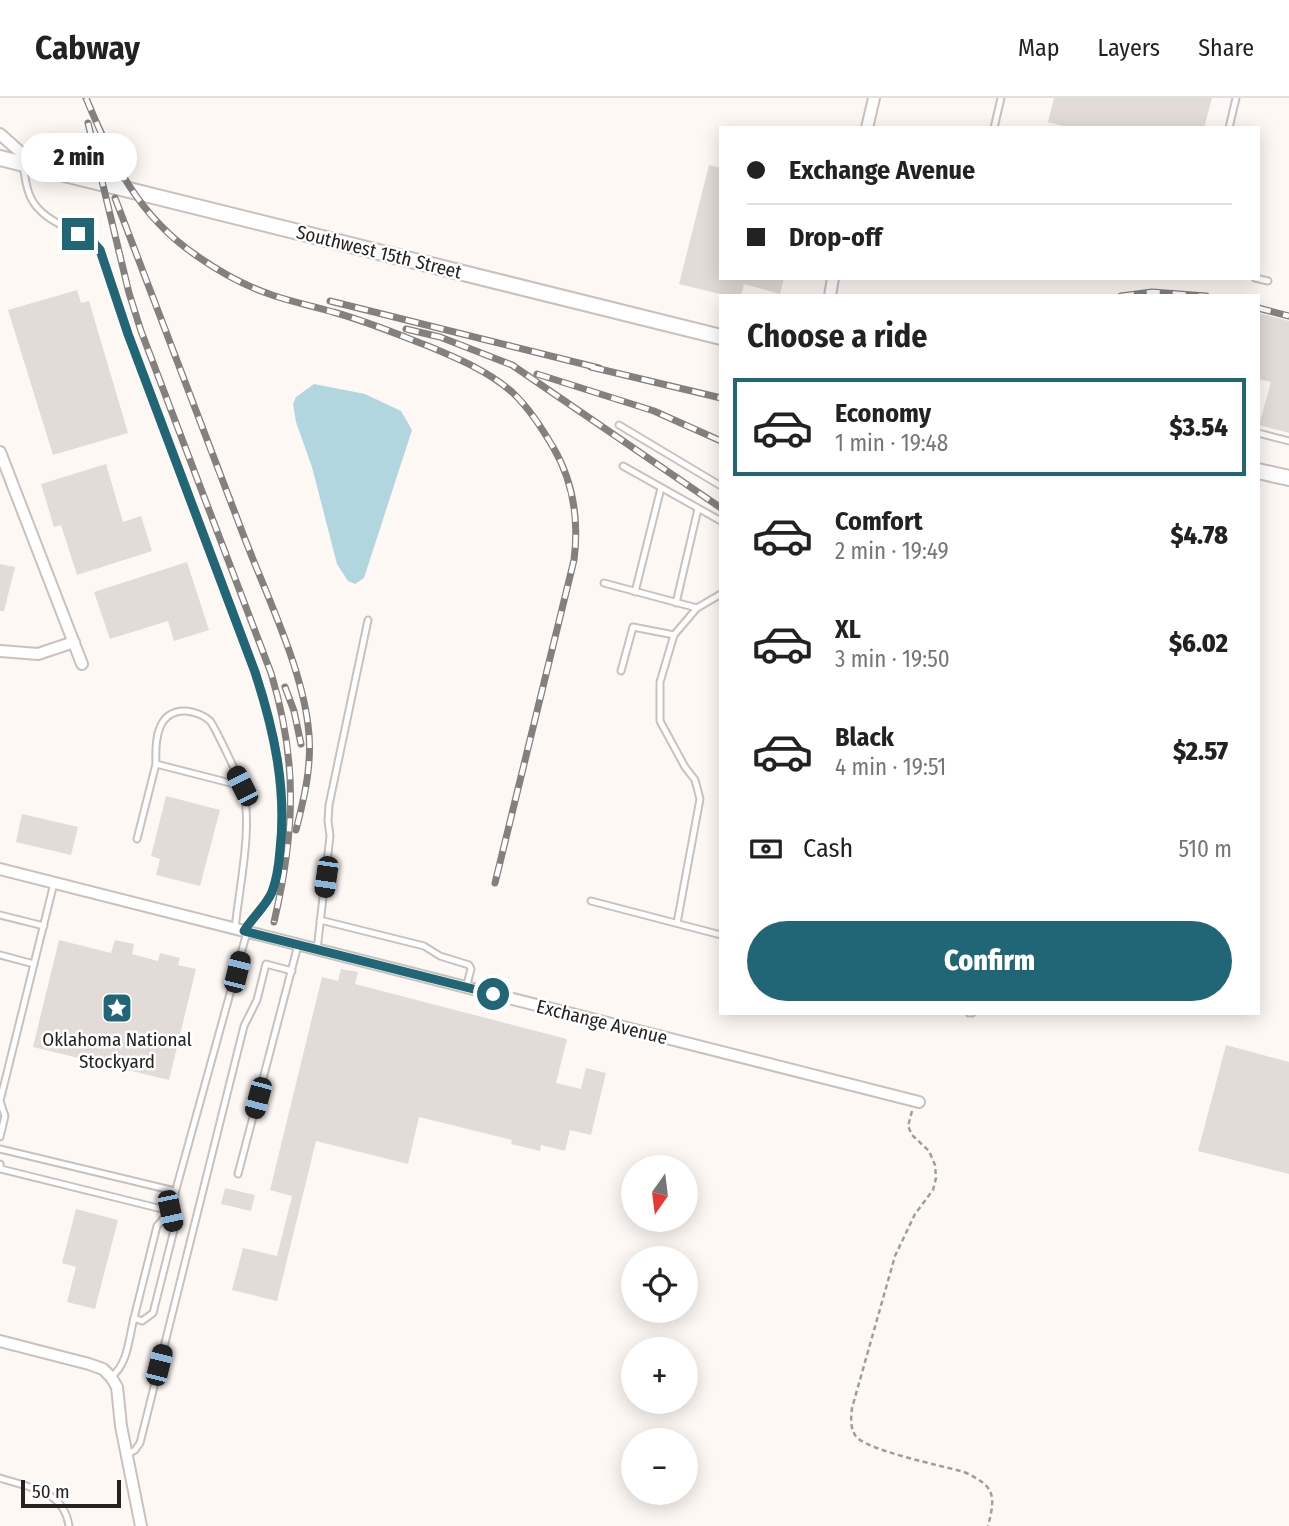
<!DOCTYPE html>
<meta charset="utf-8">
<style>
body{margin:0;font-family:"Fira Sans Condensed",sans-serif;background:#f2f2f2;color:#222;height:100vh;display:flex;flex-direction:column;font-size:26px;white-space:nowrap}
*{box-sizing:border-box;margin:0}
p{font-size:23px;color:#767676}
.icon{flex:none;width:38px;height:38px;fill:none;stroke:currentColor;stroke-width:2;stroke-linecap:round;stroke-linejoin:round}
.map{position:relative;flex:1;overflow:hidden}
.details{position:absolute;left:719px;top:196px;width:541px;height:721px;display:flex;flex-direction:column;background:#fff;border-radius:0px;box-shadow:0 4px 18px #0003}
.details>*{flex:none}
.hud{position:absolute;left:719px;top:28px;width:541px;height:154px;border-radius:0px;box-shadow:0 4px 18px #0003;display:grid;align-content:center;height:154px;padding:0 28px;background:#fff}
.needle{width:46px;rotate:194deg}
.tools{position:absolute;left:621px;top:1057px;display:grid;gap:14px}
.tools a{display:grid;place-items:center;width:77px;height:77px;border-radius:50%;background:#fff;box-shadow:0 4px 18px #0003;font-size:35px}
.scale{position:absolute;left:21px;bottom:18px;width:100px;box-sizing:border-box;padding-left:7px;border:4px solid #252221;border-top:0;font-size:19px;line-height:24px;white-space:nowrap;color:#252221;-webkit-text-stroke:5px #fff;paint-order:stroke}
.end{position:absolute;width:32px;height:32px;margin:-16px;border:9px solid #206676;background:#fff;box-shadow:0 0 0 4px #fff}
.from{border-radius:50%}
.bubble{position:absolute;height:49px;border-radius:24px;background:#fff;box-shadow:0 4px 18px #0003;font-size:23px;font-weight:800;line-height:49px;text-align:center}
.car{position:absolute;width:21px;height:42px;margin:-21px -10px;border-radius:9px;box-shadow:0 0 5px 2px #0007;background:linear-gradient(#222 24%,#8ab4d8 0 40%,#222 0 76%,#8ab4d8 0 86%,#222 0)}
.hud b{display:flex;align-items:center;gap:24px;height:66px;font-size:26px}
.hud b+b{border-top:2px solid #e0e0e0}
.hud i{width:18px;height:18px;background:#222}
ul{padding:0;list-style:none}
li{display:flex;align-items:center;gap:21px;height:98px;margin:0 14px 10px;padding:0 14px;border:4px solid transparent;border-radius:0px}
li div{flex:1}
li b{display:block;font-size:26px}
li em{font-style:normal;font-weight:800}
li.on{border-color:#206676}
li>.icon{width:63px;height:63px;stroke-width:1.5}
h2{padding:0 28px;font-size:32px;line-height:84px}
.pay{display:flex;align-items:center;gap:18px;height:77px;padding:0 28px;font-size:26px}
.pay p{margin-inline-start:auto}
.primary-button{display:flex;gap:14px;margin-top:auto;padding:14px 28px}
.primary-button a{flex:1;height:80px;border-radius:42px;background:#206676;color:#fff;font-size:28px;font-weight:800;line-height:80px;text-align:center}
header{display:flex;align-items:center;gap:42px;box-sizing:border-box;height:98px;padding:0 35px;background:#fff;border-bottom:2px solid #e0e0e0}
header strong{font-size:33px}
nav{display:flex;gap:38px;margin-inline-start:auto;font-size:24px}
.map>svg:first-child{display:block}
.water{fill:#b1d6e0}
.building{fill:#e3dbd7}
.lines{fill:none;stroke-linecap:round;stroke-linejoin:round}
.lane-casing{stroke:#c9c1bd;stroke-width:9}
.street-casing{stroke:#c9c1bd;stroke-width:14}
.secondary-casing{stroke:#c9c1bd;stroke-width:18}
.path{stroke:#a29d9b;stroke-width:2.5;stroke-dasharray:5 3.5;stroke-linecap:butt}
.lane{stroke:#fff;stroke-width:5}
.street{stroke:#fff;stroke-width:10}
.secondary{stroke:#fff;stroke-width:14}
.rail-casing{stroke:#84807e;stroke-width:7}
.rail{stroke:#fff;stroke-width:4.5;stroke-dasharray:13;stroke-linecap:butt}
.route{stroke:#206676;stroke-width:9}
.labels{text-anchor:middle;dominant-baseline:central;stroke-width:5;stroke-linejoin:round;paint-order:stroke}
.street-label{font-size:19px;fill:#252221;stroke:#fff}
.poi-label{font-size:19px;fill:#252221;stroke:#fff}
</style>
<header>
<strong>Cabway</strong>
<nav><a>Map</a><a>Layers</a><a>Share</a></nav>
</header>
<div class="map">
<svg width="1289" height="1428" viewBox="0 0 1289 1428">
<rect width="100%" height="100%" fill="#fef8f5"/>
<path class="water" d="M314,286L365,296L401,313L412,332L364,480L355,486L348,483L337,466L312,369L296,324L293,306L296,299Z"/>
<g class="building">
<path d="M1054,0H1212L1204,30H1071L1048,24Z"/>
<path d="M709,67L721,70V180H784L780,196L744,186L741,198H728L679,186Z"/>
<path d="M77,192L81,205L89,203L128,335L53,357L8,212Z"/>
<path d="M1258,215L1289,223V335L1259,327L1271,284L1258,281Z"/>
<path d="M106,366L123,424L141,418L152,453L77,477L61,427L54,429L41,386Z"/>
<path d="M187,464L209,532L174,543L168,523L110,541L94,494Z"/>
<path d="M0,466L15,469L4,513H0Z"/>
<path d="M166,698L220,712L200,788L156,777L160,761L151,758Z"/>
<path d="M22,716L78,729L71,757L16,744Z"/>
<path d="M59,842L111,855L115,842L134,846L132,856L158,863L160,855L180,860L178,867L196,871L169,982L33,949Z"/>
<path d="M341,871L358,874L355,886L567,941L556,985L581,991L586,970L606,975L591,1037L570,1032L565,1053L541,1047L540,1053L511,1046L512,1042L419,1019L408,1066L316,1043L277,1203L232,1192L243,1150L277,1158L292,1098L270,1092L322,879L338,883Z"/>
<path d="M1226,947L1289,964V1076L1198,1053Z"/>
<path d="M225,1090L255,1097L251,1113L221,1106Z"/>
<path d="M76,1111L118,1122L95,1211L67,1204L76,1169L62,1165Z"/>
</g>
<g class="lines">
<g class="lane-casing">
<g id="lane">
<path d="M994,30L1001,0"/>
<path d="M1229,30L1236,0"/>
<path d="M23,68C25,78 26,91 31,100C44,127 81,131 100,152L128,236L255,574C273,631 286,687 281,747C279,763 278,779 272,794C266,808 252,820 244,833"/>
<path d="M1255,180L1268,183"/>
<path d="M619,327L721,388"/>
<path d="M1258,335L1289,343"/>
<path d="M623,368L721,423"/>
<path d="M604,485L697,510"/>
<path d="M635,494L661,390"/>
<path d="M676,505L698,411"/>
<path d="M621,573L633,529L674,537"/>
<path d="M137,741L156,666"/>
<path d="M591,803L721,837"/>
<path d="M0,817L44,828"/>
<path d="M320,822L424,848L440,858L469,867L471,871L466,890"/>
<path d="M677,825L700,701L695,682L685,669L660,623V584L674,537L697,510L721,496"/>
<path d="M235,831C239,790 253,729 243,691C241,684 214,627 210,623C204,617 194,614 186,613C156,612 155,644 156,666L242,688"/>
<path d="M317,852L330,738L328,723L329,707L368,522"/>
<path d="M0,857L34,866"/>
<path d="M969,915H972"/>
<path d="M0,1039L5,1018L0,1003L54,785"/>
<path d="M0,1051L175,1093"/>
<path d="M0,1066L1,1071L170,1113L157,1128L134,1220"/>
<path d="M238,1076L298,847"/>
<path d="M111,1279C128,1267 129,1239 134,1220L142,1223L153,1215L174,1132L170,1113L247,834"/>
<path d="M127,1357L135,1352L140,1345L244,928L257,902L266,866L292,873"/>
<path d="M0,1380C30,1390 64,1392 69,1428"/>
</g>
</g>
<g class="street-casing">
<g id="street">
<path d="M867,30L874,0"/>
<path d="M0,36L37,69"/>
<path d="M830,198L833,180"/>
<path d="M0,354L82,566"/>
<path d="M0,553L38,556L74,544"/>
<path d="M0,771L919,1004"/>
<path d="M0,1243L89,1266L103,1271L111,1279L117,1289L121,1328L141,1428"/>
</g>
</g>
<g class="secondary-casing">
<g id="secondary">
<path d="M0,60L721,239"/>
<path d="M1258,373L1289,380"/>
</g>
</g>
<path class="path" d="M912,1013L908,1028L912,1037L929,1053L935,1067L936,1080L933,1092L915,1116L895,1158L852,1310C851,1319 850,1329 855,1337C863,1352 944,1368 964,1374C995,1388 996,1397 988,1428"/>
<use href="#lane" class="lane"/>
<use href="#street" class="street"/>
<use href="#secondary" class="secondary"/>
<g class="rail-casing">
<g id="rail">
<path d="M86,0C112,63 138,118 197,158C220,174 245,188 272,197C292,204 313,208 333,214C366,223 397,236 428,248C457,260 488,273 512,294C529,310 541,329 553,349C573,383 579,423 574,462L495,785"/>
<path d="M88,25L129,195L141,233L271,575C298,664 295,734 274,824"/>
<path d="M115,100C158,212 200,324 243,436C265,494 301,567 308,627C313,663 305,697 296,732"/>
<path d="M1121,198L1152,194L1206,198"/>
<path d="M330,203L599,270"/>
<path d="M1258,210L1289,218"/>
<path d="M406,231L440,239L512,267L721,410"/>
<path d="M591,269L721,300"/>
<path d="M537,276L654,313L721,343"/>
<path d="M285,589L294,613L301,646"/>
</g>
</g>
<use href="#rail" class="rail"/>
</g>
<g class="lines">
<path class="route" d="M78,136L93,144L100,152L128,236L255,574C274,632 287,690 280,752C279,766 277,781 272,794C266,808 252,820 244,833L493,896"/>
</g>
<defs>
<g id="sight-square" transform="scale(1.575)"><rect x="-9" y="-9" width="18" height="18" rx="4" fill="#206676" stroke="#fff"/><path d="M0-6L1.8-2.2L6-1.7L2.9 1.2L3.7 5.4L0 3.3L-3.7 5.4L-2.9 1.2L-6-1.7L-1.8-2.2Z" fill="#fff"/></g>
</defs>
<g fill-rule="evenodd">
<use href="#sight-square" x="117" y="910"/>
</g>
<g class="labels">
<g class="street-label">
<text transform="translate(379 154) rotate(14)">Southwest 15th Street</text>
<text transform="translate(602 924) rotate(14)">Exchange Avenue</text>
</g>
<g class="poi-label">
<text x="117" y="941">Oklahoma National<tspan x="117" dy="22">Stockyard</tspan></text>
</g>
</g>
</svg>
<div class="tools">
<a><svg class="needle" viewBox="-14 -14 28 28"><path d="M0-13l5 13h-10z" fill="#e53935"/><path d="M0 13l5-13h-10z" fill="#767676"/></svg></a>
<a><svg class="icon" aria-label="locate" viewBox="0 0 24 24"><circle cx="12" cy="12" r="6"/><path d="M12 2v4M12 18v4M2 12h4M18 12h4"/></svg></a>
<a>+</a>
<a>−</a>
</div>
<div class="scale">50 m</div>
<i class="end from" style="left:493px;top:896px"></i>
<i class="end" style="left:78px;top:136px"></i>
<div class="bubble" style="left:21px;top:35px;width:116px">2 min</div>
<i class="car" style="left:242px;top:688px;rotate:333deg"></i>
<i class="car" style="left:326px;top:779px;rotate:188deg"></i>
<i class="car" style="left:237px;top:874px;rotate:14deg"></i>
<i class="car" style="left:258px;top:1000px;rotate:195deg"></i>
<i class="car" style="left:170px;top:1113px;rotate:168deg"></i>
<i class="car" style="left:159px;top:1267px;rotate:14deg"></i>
<div class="hud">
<b><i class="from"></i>Exchange Avenue</b>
<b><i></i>Drop-off</b>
</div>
<section class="details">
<h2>Choose a ride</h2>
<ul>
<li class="on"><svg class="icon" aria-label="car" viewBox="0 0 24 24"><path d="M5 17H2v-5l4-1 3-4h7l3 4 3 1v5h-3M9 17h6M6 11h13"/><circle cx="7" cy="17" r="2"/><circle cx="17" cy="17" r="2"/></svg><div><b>Economy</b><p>1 min · 19:48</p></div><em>$3.54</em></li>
<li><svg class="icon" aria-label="car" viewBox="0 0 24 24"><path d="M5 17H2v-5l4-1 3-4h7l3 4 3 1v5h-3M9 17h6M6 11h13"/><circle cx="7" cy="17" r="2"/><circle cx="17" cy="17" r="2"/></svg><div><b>Comfort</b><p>2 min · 19:49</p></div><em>$4.78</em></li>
<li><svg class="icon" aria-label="car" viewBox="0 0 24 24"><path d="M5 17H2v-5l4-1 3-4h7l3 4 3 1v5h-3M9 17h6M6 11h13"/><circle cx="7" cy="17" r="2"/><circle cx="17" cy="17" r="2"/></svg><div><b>XL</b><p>3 min · 19:50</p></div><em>$6.02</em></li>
<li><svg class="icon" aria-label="car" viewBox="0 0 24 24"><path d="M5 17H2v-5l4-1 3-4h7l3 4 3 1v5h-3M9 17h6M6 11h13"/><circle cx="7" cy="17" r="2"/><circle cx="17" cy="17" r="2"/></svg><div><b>Black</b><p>4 min · 19:51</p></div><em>$2.57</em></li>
</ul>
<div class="pay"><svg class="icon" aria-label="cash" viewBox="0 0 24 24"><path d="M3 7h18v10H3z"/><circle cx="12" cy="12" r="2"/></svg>Cash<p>510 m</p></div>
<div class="primary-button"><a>Confirm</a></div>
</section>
</div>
